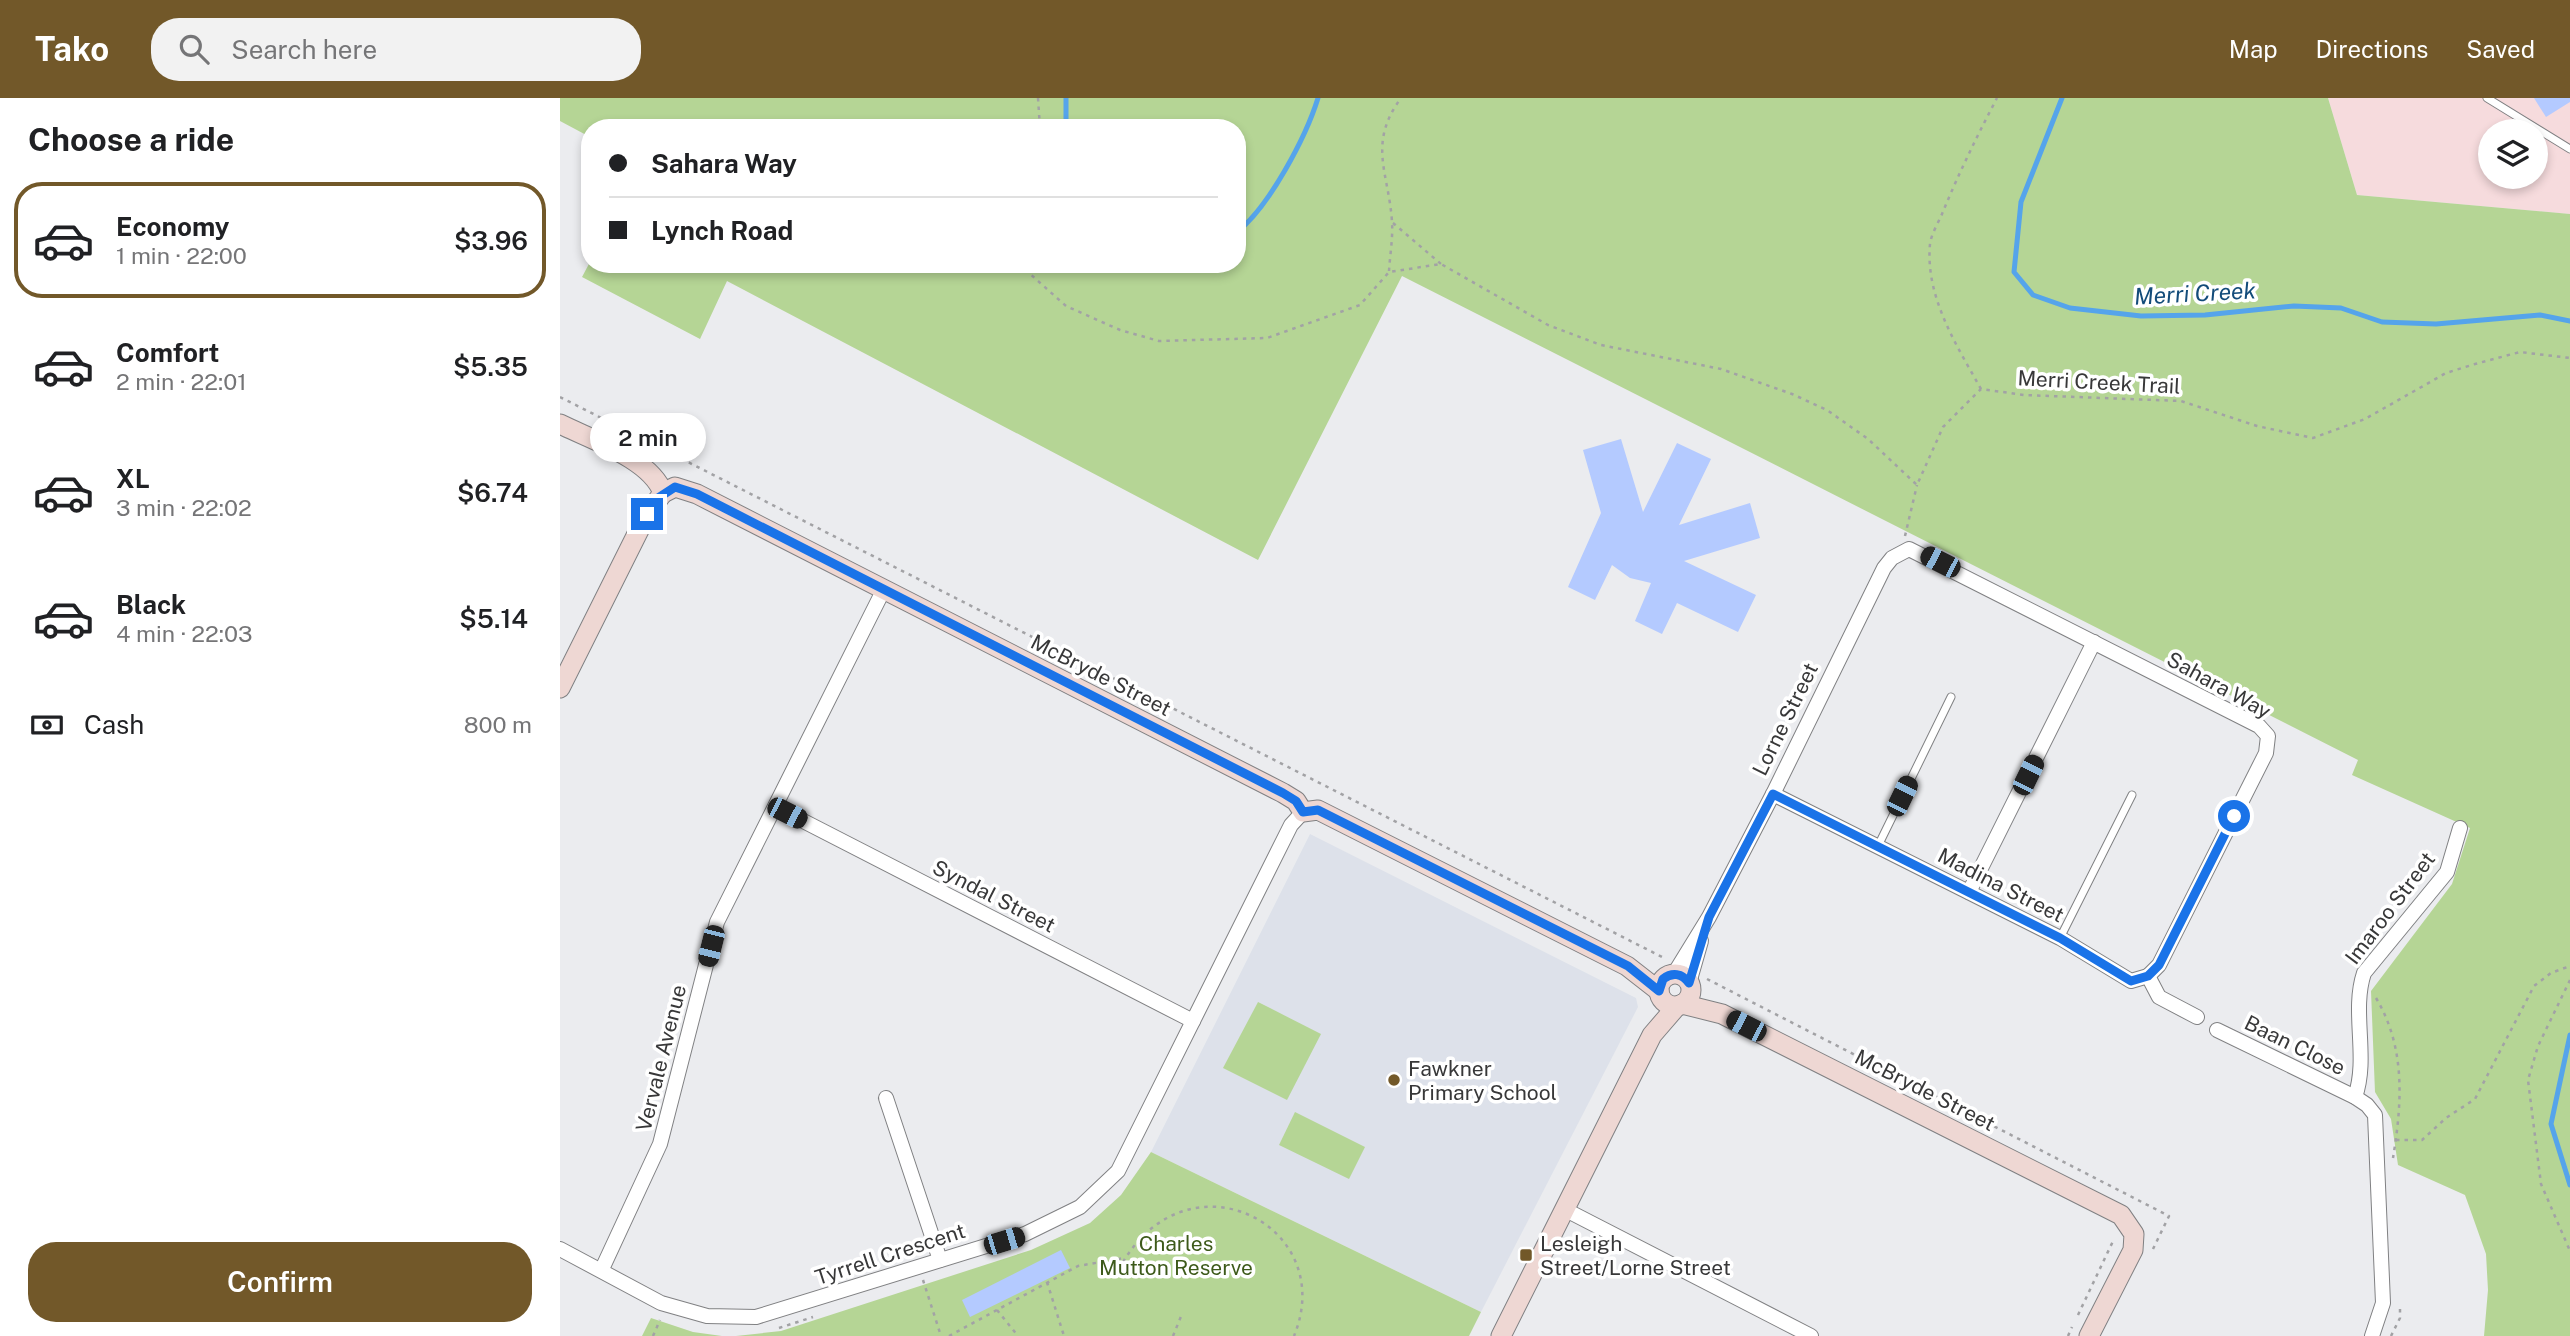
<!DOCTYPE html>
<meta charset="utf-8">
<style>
body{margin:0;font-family:"Public Sans",sans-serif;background:#f2f2f2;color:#202124;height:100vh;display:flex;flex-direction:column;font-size:26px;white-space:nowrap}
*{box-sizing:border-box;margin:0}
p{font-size:23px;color:#757577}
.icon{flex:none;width:38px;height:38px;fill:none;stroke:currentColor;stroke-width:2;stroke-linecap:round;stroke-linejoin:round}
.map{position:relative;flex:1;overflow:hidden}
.sheet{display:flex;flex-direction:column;background:#fff;width:560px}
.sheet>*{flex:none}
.top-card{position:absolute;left:21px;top:21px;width:665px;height:154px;border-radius:28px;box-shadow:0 4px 10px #0003;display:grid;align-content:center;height:154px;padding:0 28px;background:#fff}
.tools{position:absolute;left:1918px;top:21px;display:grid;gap:14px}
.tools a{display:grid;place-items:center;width:70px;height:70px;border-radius:50%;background:#fff;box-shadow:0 4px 10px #0003;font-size:35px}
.end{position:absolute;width:32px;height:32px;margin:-16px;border:9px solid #1a73e8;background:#fff;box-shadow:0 0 0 4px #fff}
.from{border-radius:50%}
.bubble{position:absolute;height:49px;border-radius:24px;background:#fff;box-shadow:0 4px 10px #0003;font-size:23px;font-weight:600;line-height:49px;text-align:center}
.car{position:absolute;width:21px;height:42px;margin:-21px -10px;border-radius:9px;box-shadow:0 0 5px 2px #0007;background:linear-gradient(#222 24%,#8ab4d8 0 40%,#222 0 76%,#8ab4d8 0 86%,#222 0)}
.top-card b{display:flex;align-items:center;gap:24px;height:66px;font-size:26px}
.top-card b+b{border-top:2px solid #e0e0e0}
.top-card i{width:18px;height:18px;background:#202124}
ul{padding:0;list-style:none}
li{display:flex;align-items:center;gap:21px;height:116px;margin:0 14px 10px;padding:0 14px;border:4px solid transparent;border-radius:28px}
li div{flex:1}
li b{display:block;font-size:26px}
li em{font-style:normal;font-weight:600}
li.active{border-color:#725829}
li>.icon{width:63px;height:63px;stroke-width:1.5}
h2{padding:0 28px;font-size:32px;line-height:84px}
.pay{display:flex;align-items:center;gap:18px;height:77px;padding:0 28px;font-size:26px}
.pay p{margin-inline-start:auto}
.cta{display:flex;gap:14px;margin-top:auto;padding:14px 28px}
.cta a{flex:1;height:80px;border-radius:28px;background:#725829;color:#fff;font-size:28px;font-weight:600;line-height:80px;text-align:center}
header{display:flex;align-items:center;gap:42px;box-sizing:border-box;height:98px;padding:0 35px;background:#725829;color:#fff}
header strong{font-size:33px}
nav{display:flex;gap:38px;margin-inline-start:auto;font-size:24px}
.search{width:490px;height:63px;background:#f2f2f2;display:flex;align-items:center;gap:18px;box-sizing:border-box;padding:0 24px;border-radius:28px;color:#757577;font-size:26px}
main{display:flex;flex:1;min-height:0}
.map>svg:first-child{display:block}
.built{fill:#dde1ea}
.industrial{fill:#f6dbdd;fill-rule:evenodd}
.green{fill:#b5d595}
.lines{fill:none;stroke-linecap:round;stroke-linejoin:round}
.stream{stroke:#55a4eb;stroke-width:5}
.building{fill:#b4caff}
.lane-casing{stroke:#808183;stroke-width:9}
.street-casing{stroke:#808183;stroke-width:16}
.secondary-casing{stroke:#808183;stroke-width:21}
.path{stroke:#a2a2a5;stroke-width:2.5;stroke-dasharray:3.5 5;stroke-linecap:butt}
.lane{stroke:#fff;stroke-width:7}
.street{stroke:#fff;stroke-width:14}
.secondary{stroke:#eed7d3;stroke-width:19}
.route{stroke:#1a73e8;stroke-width:9}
.poi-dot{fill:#725829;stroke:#fff;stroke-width:2.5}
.labels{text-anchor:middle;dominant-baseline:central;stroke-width:7;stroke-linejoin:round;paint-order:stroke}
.street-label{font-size:21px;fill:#383839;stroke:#fff}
.poi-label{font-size:21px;fill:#383839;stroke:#fff;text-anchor:start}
.park-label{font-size:21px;fill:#3d5a1a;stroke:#fff}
.water-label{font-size:23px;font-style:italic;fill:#134c7a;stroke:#fff}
</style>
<header>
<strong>Tako</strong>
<div class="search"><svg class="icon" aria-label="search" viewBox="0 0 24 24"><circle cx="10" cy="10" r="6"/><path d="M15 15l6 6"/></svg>Search here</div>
<nav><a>Map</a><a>Directions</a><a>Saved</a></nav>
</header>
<main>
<section class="sheet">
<h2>Choose a ride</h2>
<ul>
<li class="active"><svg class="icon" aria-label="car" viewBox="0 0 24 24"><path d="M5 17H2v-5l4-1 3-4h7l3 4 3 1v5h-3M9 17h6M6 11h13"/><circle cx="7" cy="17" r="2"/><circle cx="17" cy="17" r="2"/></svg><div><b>Economy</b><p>1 min · 22:00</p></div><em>$3.96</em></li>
<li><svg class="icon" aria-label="car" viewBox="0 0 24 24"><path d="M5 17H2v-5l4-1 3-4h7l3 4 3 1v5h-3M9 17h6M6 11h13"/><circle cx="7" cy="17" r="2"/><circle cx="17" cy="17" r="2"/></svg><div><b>Comfort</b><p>2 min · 22:01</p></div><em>$5.35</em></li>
<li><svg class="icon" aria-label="car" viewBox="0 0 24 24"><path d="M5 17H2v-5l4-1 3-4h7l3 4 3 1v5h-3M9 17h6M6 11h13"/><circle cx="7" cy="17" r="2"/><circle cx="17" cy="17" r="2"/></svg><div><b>XL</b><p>3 min · 22:02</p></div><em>$6.74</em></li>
<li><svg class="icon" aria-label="car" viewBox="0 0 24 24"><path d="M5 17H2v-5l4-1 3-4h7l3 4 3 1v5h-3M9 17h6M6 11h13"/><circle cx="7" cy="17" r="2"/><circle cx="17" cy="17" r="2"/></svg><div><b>Black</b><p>4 min · 22:03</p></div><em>$5.14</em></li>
</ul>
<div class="pay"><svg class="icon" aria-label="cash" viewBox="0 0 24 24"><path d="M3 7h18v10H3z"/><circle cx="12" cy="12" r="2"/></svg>Cash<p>800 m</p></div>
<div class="cta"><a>Confirm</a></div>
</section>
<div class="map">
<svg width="2010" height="1238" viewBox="0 0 2010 1238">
<rect width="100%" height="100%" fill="#ebecef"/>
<path class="built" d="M750,736L1076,900L1078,909L921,1214L591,1054Z"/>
<path class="industrial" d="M1768,0H2010V116L1797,97ZM1930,33H1976V79H1930Z"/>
<g class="green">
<path d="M0,0H1768L1797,97L2010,116V1238H1924L1928,1192L1926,1156L1905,1097L1838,1067L1831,1021L1815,994L1811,893L1892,786L1910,730L1792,677L1798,662L842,178L698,462L167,183L140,241L22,179L30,164V166H677V30H30V39L0,23Z"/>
<path d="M698,904L761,936L727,1002L663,970Z"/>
<path d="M735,1014L805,1049L789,1081L719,1047Z"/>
<path d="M591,1054L921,1214L909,1238H176L221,1233L471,1152L530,1125L561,1097Z"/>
<path d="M91,1220L133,1234L162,1238H82Z"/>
</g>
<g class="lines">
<g class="stream">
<path d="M1502,0L1461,104L1454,174L1473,197L1510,210L1581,218L1645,217L1734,208L1781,210L1822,224L1876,226L1980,217L2010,223"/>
<path d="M506,30V0"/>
<path d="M677,134C709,109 746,39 758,0"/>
<path d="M2010,937L1991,1026L2010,1087"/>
</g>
</g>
<g class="building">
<path d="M1974,0H2010V4L1986,19Z"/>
<path d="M1061,341L1083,414L1117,345L1151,361L1119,427L1190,405L1200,440L1124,463L1196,497L1178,534L1117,505L1102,536L1075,523L1091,485L1070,480L1052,467L1035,502L1008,489L1041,415L1023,352Z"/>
<path d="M501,1152L510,1170L410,1219L402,1202Z"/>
</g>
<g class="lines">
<g class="lane-casing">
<g id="lane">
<path d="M1927,0L2010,51"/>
<path d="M1318,748L1391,599"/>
<path d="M1500,840L1572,697"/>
</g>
</g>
<g class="street-casing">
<g id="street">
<path d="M1213,696L1500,840L1571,883L1588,878"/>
<path d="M216,709L633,923"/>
<path d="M1409,794L1534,544"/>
<path d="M1114,876L1149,819L1213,696L1324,470L1332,460L1349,451L1699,628L1708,638L1706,655L1599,867L1588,878"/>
<path d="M1588,878L1599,899L1637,919"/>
<path d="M1129,885L1141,843"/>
<path d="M1657,932L1795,999L1807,1007L1815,1017L1823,1205L1812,1238"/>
<path d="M1795,999C1809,959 1791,914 1804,875L1887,774L1900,730"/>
<path d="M326,1000L380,1162"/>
<path d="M1004,1111L1251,1238"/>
<path d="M0,1151L101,1205L147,1218L196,1219L465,1136L520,1109L558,1073L731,727L743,714"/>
<path d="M42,1171L100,1046L157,824L323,493"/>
</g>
</g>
<g class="secondary-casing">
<g id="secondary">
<path d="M0,326C32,342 91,361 103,395L115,389L137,396L723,695L736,703L743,714L758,712L1067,868L1099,893"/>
<path d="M0,590L87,416L103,395"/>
<circle cx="1115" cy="892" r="16"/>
<path d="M1122,906L1162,916L1561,1117L1574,1136L1573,1152L1529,1238"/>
<path d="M941,1238L1092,937L1117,908"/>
</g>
</g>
<g class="path">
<path d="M478,0L480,30"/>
<path d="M833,125L881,166"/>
<path d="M459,166L506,208L560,232L599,243L707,240L800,207L829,174L881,166L988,227L1041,247L1161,271L1232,296L1267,312L1308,341L1357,387L1383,329L1421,291L1464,297L1621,303L1697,328L1753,340L1805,321L1886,275L1915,266L1960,254L2010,260"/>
<path d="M829,173C830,157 833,140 832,124C829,75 807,46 841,0"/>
<path d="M1421,291C1397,248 1365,199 1370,146C1371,137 1378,125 1382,116C1398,77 1417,38 1437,0"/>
<path d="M0,299L1106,861"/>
<path d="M1345,438L1357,387"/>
<path d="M1147,881L1609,1118L1593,1151"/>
<path d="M2010,882L1978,948L1968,982L1981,1086L2010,1153"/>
<path d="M1816,900C1846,950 1842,1005 1833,1060"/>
<path d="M1836,1042H1862L1886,1020L1915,1001L1974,888L1991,875L2010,868"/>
<path d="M555,1179C618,1045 781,1124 734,1238"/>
<path d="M363,1182L381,1238"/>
<path d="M487,1184L504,1238"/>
<path d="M437,1212L458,1238"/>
<path d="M1518,1217L1554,1141"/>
<path d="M219,1230L253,1219"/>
<path d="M93,1238L100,1222"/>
<path d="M389,1238L518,1168L564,1160"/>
<path d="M613,1238L622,1216"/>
<path d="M1508,1238L1512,1229"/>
<path d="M1831,1238L1840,1220V1206"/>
</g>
<use href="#lane" class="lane"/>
<use href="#street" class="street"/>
<use href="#secondary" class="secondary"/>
</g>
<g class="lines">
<path class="route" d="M87,416L95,402L115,389L137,396L723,695L736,703L743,714L758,712L1068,868L1099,893L1103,881C1112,874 1122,875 1129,885L1149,819L1213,696L1500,840L1571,883L1588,878L1599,867L1674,718"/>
</g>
<g class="poi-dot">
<circle cx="834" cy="982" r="7"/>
<rect x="959" y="1150" width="14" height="14" rx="3.5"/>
</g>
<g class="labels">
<g class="street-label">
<text transform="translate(1539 284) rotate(3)">Merri Creek Trail</text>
<text transform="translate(541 577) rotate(27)">McBryde Street</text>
<text transform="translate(1659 587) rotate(29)">Sahara Way</text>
<text transform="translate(1225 621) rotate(-64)">Lorne Street</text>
<text transform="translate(1441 787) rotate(27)">Madina Street</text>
<text transform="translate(434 798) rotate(27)">Syndal Street</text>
<text transform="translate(1830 810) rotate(-53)">Imaroo Street</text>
<text transform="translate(1735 947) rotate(26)">Baan Close</text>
<text transform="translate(101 960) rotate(-76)">Vervale Avenue</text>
<text transform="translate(1365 992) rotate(27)">McBryde Street</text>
<text transform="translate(330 1156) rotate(-18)">Tyrrell Crescent</text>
</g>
<g class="poi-label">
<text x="848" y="970">Fawkner<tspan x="848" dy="24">Primary School</tspan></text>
<text x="980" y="1145">Lesleigh<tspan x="980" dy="24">Street/Lorne Street</tspan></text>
</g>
<g class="park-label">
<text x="616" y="1145">Charles<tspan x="616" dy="24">Mutton Reserve</tspan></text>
</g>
<g class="water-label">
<text transform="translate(1635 195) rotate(-3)">Merri Creek</text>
</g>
</g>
</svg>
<div class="tools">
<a><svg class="icon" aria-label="layers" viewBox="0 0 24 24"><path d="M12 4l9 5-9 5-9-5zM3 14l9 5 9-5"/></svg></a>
</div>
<i class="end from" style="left:1674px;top:718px"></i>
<i class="end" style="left:87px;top:416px"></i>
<div class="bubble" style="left:30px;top:315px;width:116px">2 min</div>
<i class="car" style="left:1380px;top:464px;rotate:297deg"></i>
<i class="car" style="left:1468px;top:677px;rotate:26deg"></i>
<i class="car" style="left:1342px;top:698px;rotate:26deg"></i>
<i class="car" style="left:227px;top:715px;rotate:117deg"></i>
<i class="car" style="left:151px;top:848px;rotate:194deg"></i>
<i class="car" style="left:1186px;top:928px;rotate:297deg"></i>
<i class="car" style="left:444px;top:1143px;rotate:73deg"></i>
<div class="top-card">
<b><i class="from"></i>Sahara Way</b>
<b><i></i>Lynch Road</b>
</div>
</div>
</main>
